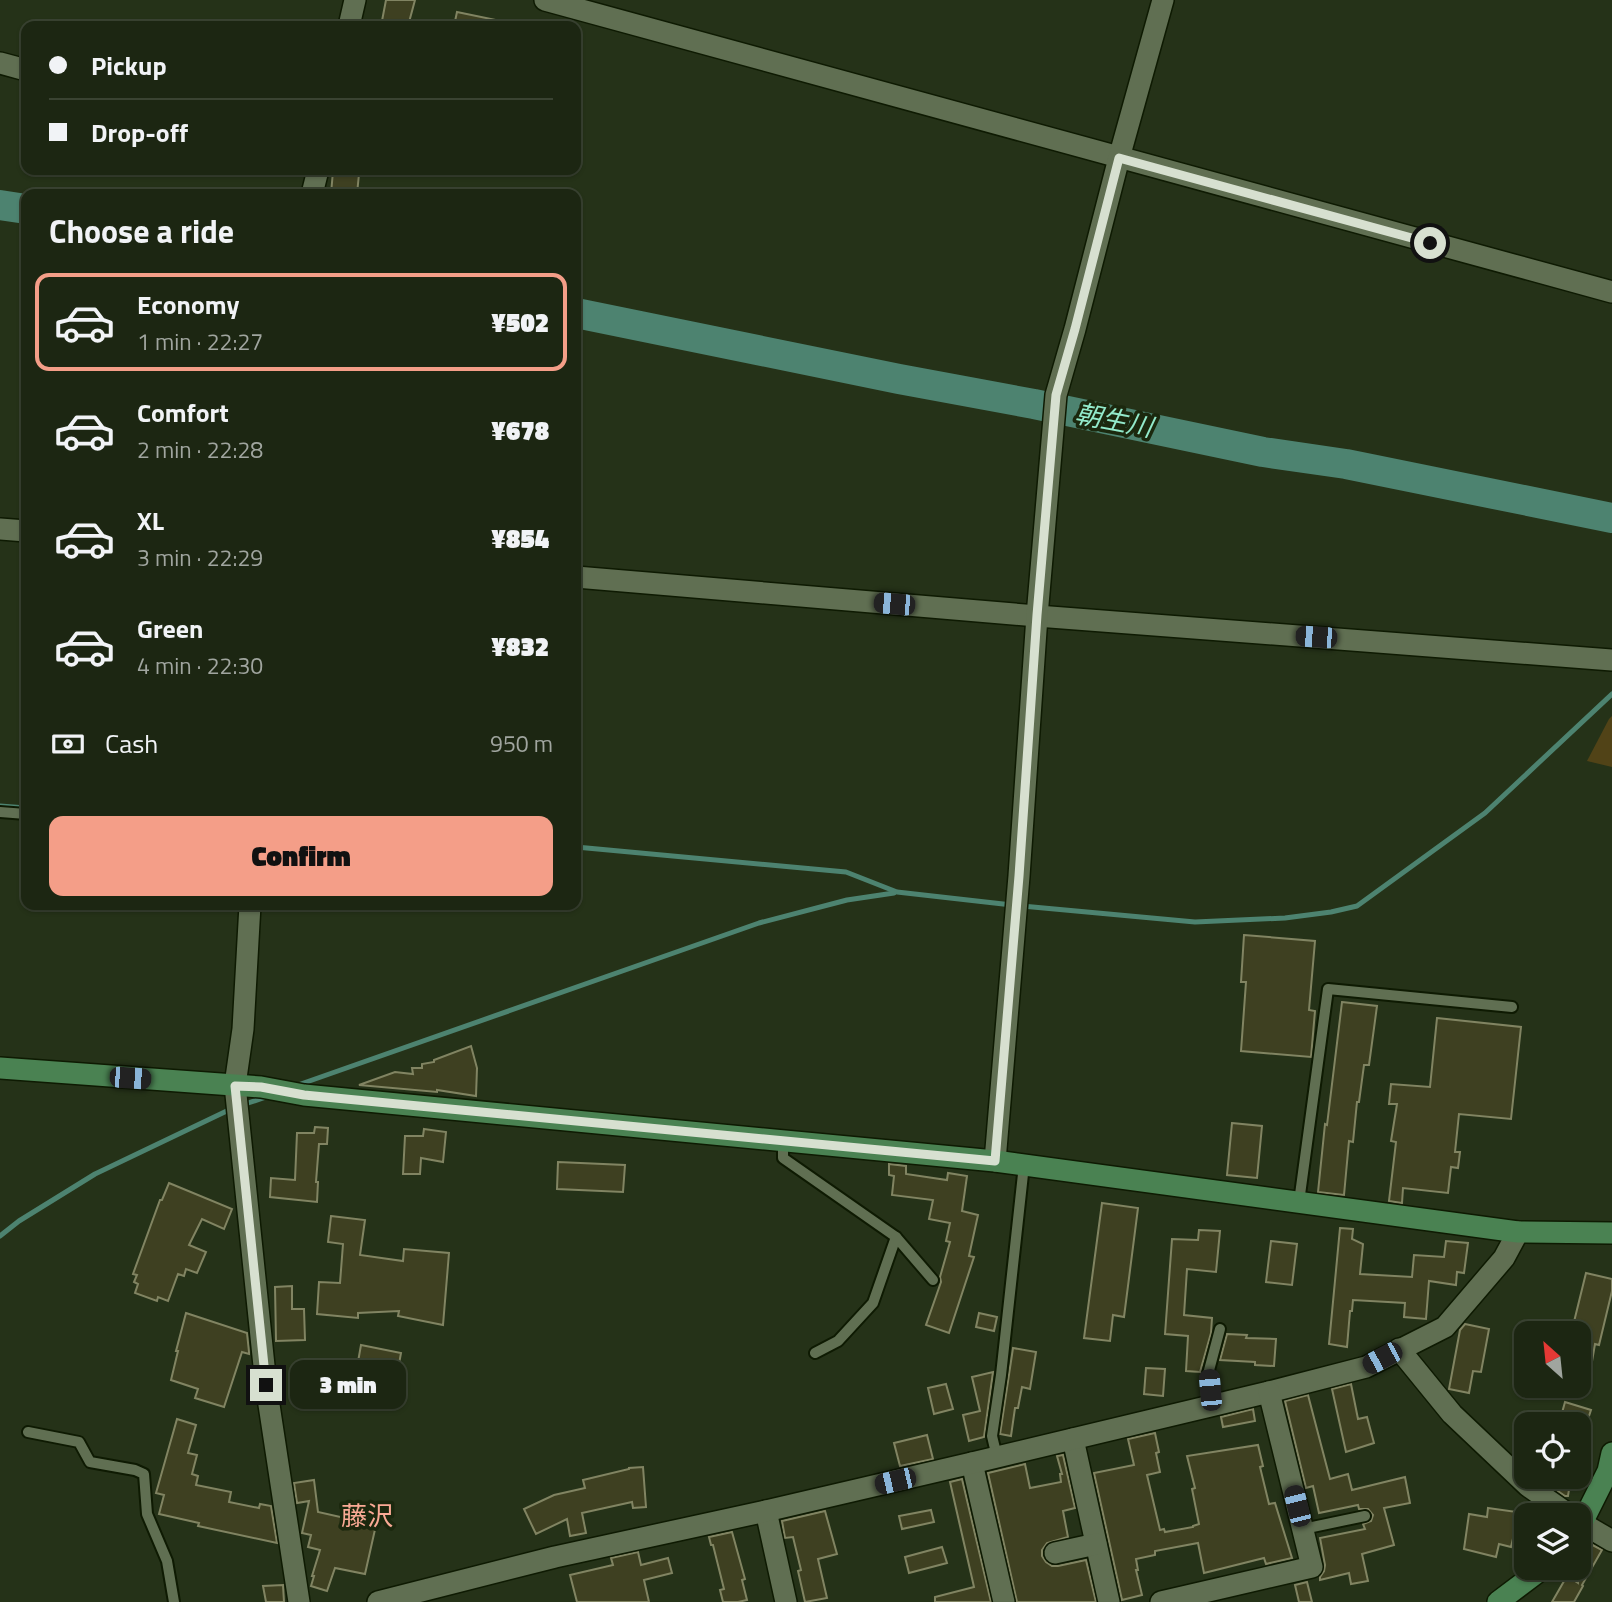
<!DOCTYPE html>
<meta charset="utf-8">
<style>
body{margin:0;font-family:"Titillium Web","Noto Sans JP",sans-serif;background:#252e1b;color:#f1f3f6;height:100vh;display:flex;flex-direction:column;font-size:26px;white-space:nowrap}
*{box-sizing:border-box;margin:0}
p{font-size:23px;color:#a0a59f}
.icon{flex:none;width:38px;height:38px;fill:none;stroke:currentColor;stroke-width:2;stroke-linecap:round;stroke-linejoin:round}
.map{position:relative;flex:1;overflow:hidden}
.drawer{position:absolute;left:21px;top:189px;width:560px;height:721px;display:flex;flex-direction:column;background:#1c2612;border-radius:14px;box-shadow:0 2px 5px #0004,0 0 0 2px #3a4332}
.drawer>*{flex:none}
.top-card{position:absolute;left:21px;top:21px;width:560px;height:154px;border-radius:14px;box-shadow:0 2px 5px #0004,0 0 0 2px #3a4332;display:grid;align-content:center;height:154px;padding:0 28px;background:#1c2612}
.needle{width:46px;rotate:333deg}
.tools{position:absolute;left:1514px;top:1321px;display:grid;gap:14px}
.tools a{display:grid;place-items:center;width:77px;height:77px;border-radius:14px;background:#1c2612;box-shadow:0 2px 5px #0004,0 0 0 2px #3a4332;font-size:35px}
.end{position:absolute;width:32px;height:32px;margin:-16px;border:9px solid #d7e0d0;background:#111;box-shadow:0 0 0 4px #111}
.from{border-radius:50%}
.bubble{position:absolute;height:49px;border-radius:14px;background:#1c2612;box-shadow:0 2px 5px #0004,0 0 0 2px #3a4332;font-size:23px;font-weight:800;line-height:49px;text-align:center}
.car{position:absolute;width:21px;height:42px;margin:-21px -10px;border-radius:9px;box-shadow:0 0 5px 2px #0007;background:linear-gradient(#222 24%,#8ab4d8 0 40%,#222 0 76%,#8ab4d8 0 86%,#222 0)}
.top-card b{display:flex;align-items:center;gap:24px;height:66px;font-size:26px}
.top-card b+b{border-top:2px solid #3a4332}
.top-card i{width:18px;height:18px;background:#f1f3f6}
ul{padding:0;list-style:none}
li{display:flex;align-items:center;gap:21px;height:98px;margin:0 14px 10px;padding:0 14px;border:4px solid transparent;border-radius:14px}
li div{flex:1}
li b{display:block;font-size:26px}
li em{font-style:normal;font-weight:800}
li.selected{border-color:#f49e88}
li>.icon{width:63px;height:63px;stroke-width:1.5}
h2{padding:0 28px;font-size:32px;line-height:84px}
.pay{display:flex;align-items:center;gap:18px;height:77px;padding:0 28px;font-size:26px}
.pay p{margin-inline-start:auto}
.button{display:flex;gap:14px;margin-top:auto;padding:14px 28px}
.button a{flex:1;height:80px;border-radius:14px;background:#f49e88;color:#111;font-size:28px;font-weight:800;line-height:80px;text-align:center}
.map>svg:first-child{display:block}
.green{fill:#514317}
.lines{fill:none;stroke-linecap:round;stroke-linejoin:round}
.stream{stroke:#4d8370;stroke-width:5}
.river{stroke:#4d8370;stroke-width:30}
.building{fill:#3e4021;stroke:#818462;stroke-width:2}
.lane-casing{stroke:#0e1a02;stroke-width:14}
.street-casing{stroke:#0e1a02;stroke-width:24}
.secondary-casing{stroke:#0e1a02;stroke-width:24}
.lane{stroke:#606f52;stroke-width:10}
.street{stroke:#606f52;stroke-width:21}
.secondary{stroke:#4a8252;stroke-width:21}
.route{stroke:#d7e0d0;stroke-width:9}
.labels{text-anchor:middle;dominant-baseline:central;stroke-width:7;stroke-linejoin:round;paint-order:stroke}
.water-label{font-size:26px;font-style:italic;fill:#93eacb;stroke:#1b280e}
.neighbourhood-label{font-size:26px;fill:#faaa95;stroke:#1b280e}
</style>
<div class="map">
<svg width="1612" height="1602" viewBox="0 0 1612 1602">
<rect width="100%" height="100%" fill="#253218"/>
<path class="green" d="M1612,716V767L1587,761L1609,719Z"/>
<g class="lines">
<g class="stream">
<path d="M0,806L26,808"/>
<path d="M576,847L846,872L897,892L1012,905"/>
<path d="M1022,906L1195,922L1285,918L1331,912L1357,906L1485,813L1612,694"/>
<path d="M298,1085L759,923L847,900L894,893"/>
<path d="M242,1105L269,1096"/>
<path d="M0,1236L19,1221L95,1174L233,1108"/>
</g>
<g class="river">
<path d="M0,205L26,209"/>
<path d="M576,313L899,379L1034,404L1263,452L1346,464L1612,518"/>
</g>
</g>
<g class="building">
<path d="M386,0H415L408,26H381Z"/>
<path d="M457,12L496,20V26H454Z"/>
<path d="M333,171L359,174L357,194H331Z"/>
<path d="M1244,935L1315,941L1309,1010L1315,1011L1311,1057L1241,1051L1246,982H1241Z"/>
<path d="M1342,1002L1377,1006L1369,1065H1364L1359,1102H1357L1353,1142L1349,1141L1344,1195L1318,1192L1325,1124L1327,1125Z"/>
<path d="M1437,1018L1521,1027L1511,1119L1459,1114L1455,1152H1460L1458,1168L1451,1167L1448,1193L1403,1188L1402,1203L1389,1201L1396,1142L1391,1141L1397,1104H1389L1391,1084L1430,1087Z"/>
<path d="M471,1046L477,1068L476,1096L437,1090V1092L359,1085L395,1072L413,1074L412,1068H422V1064L434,1062V1060Z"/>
<path d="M1232,1123L1262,1126L1257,1178L1227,1175Z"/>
<path d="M315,1127L328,1128L327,1144H319L316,1182H318L317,1202L270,1197L271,1178L295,1180L297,1133H314Z"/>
<path d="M424,1129L446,1132L443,1162L421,1158L420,1174H403L405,1136H423Z"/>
<path d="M558,1162L625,1165L623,1192L557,1189Z"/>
<path d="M889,1164L906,1166V1174L947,1180L948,1173L967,1176L962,1211L978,1215L969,1256L974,1257L949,1333L926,1325L941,1282L940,1277L950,1242L946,1241L950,1223L929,1219L933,1200L892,1195L894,1176L889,1175Z"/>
<path d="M169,1183L232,1209L224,1229L202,1219L189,1245L206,1252L197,1273L186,1269L184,1276L178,1274L168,1301L158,1297L157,1301L135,1293L138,1284L134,1282L137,1275L133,1274L160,1200H162Z"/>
<path d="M1102,1203L1138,1208L1124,1317L1113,1315L1110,1341L1084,1338Z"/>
<path d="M331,1216L365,1220L360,1255L403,1261L404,1249L449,1253L443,1325L398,1316L399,1311L358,1313V1318L317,1314L319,1282L340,1283L343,1244L328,1242Z"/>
<path d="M1340,1228L1353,1229L1352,1239L1363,1244L1360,1274L1412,1277L1414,1255L1444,1257L1446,1241L1468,1243L1464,1273L1457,1272L1456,1285L1429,1281L1426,1319L1404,1317L1405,1303L1353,1300L1352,1311H1350L1347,1347L1329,1344Z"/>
<path d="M1199,1230L1220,1231L1216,1272L1187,1269L1184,1315L1212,1318L1211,1333L1200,1372L1186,1371L1188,1336L1165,1334L1172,1239L1198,1240Z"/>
<path d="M1271,1241L1297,1244L1292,1285L1266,1282Z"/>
<path d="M1586,1273L1612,1279V1291L1599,1345L1595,1344L1590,1373L1578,1371V1334H1571Z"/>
<path d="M292,1286V1309H304L305,1340L276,1341L275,1287Z"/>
<path d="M186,1313L247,1333L249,1352V1354L242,1352L224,1407L195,1398L198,1389L171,1380L178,1351H176Z"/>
<path d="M979,1313L997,1317L994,1331L976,1327Z"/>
<path d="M1465,1324L1489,1329L1481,1372L1473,1371L1469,1393L1449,1389L1460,1330Z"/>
<path d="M1227,1334L1247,1335L1246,1338L1276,1339L1274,1366L1255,1365V1362L1220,1360Z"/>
<path d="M361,1345L401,1353L396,1380L356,1373Z"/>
<path d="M1013,1348L1036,1352L1030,1389L1022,1387L1018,1408H1015L1011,1436L1000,1434Z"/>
<path d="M1146,1368L1165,1369L1163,1396L1144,1394Z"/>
<path d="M993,1372L984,1437L969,1441L963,1415L980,1411L972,1377Z"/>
<path d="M946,1384L953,1409L934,1414L928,1388Z"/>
<path d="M1351,1384L1358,1419L1367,1417L1374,1443L1346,1452L1332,1389Z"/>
<path d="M1308,1395L1330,1479L1348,1474L1352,1490L1405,1477L1410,1503L1384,1508L1394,1545L1362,1554L1368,1581L1351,1584L1349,1573L1320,1580V1577L1324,1571L1325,1565L1320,1538L1365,1529L1363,1524L1371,1521L1373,1515L1368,1509H1359L1358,1505L1319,1513L1313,1486L1306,1488L1285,1401Z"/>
<path d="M1565,1402L1591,1410L1585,1428L1578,1426V1424L1560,1420Z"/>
<path d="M1253,1409L1255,1421L1223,1427L1221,1417Z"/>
<path d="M177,1419L196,1425L188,1453L197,1455L192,1474L198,1476L196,1485L231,1492L229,1502L259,1508L260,1504L271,1506L277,1543L198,1526L199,1523L159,1514L164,1495L156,1493Z"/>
<path d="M1155,1433L1159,1452L1156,1453L1160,1472L1147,1475L1160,1530L1164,1529L1165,1532L1193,1527V1526L1199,1524L1192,1489L1195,1488L1187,1456L1258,1445L1263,1466L1260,1467L1269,1504L1275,1503L1292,1558L1266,1564L1264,1558L1204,1573L1198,1543L1155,1551V1555L1136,1559L1138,1570H1136L1142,1595L1122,1600L1094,1473L1134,1465L1128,1439Z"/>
<path d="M927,1435L933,1459L900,1466L894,1443Z"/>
<path d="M1063,1455L1075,1508L1063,1511L1068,1537L1047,1543L1042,1550V1556L1046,1562L1052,1566H1058L1086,1560L1096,1602H1017L988,1473L1025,1464L1030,1488L1061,1482L1060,1474H1062L1057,1456Z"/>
<path d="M643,1467L646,1507L633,1508L632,1502L582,1513L586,1533L570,1536L567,1519L536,1534L524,1509L554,1495L585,1488L583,1480L629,1469V1468Z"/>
<path d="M1538,1477H1571L1568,1496H1565Z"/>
<path d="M962,1479L991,1602H935V1597L974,1587L950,1482Z"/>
<path d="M314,1480L318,1512L376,1525L365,1574L335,1568L327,1591L311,1586L314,1576H312L320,1550L308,1547L311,1535L302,1533L309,1501L297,1503L294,1483Z"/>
<path d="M1488,1508L1524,1513L1522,1529L1515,1530L1511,1547L1499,1544L1496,1557L1464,1549L1469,1514L1487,1517Z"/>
<path d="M931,1510L934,1522L902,1529L899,1516Z"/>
<path d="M825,1511L837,1554L818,1559L827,1598L805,1602L798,1571L801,1570L793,1537L785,1538L782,1521Z"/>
<path d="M732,1532L745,1579L742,1580L747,1600L738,1602H723L720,1590L724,1589L713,1545H711L709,1537Z"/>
<path d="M1585,1541L1602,1550L1582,1585L1583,1586L1574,1602H1552L1567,1576L1578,1583V1553Z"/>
<path d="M942,1547L947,1563L909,1573L905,1557Z"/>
<path d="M638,1552L641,1565L668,1558L672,1573L644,1580L649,1602H577L570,1575L613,1565L611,1558Z"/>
<path d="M1307,1582L1312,1602H1299L1295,1585Z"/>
<path d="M283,1585L284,1602H266L263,1586Z"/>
</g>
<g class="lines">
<g class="lane-casing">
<g id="lane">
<path d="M0,812L26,814"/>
<path d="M783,1141V1158L896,1237L933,1280"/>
<path d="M1299,1202L1328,989L1512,1007"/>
<path d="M815,1353L838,1341L873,1303L896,1237"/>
<path d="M1211,1406L1208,1374L1220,1329"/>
<path d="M28,1432L79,1442L90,1462L135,1470L144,1474L147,1514L167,1561L174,1602"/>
<path d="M997,1457L992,1436L1001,1375L1024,1165"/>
<path d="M1303,1529L1365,1516"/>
</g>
</g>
<g class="street-casing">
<g id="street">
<path d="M545,0L1612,292"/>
<path d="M349,26L355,0"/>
<path d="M0,63L26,70"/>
<path d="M312,194L318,170"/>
<path d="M0,529L26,531"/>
<path d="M576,577L1037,616L1612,660"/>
<path d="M250,905L243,1029L235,1085L266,1385L299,1602"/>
<path d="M995,1161L1019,876L1037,616L1056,395L1075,329L1119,158L1163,0"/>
<path d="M1399,1349L1452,1414L1528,1486L1571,1516"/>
<path d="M1073,1439L1109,1602"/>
<path d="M972,1463L1004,1602"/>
<path d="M766,1511L786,1602"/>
<path d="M1578,1521L1612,1541"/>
<path d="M1055,1553L1096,1544"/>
<path d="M378,1602L555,1557L766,1511L972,1463L1269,1392L1366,1367L1445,1327L1504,1258L1518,1232"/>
<path d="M1161,1602L1312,1567L1269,1392"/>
</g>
</g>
<g class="secondary-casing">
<g id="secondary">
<path d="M0,1068L261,1087L304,1095L995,1161L1518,1232L1612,1233"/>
<path d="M1578,1528L1582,1523L1608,1471L1612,1453"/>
<path d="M1498,1602L1543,1568"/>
</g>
</g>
<use href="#lane" class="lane"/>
<use href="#street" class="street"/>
<use href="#secondary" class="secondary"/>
</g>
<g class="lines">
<path class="route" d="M266,1385L235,1086L261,1087L304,1095L995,1161L1019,876L1037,615L1056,395L1075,329L1119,158L1430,243"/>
</g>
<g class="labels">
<g class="water-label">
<text transform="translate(1114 420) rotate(11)">朝生川</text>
</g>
<g class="neighbourhood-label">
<text x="367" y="1515">藤沢</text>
</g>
</g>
</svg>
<div class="tools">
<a><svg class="needle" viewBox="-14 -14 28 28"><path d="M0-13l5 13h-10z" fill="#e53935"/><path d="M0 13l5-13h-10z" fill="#a0a59f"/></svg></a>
<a><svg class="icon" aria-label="locate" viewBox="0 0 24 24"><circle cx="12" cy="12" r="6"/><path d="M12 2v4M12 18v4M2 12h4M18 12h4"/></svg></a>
<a><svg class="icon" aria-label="layers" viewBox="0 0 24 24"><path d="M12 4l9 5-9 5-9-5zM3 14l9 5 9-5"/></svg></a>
</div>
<i class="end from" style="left:1430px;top:243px"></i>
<i class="end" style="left:266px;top:1385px"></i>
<div class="bubble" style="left:290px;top:1360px;width:116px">3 min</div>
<i class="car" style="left:894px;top:604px;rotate:275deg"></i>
<i class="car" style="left:1316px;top:637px;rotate:274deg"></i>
<i class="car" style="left:130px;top:1078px;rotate:94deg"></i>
<i class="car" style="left:1382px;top:1358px;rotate:242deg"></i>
<i class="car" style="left:1210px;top:1390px;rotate:355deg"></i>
<i class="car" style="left:895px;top:1481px;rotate:257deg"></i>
<i class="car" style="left:1297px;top:1506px;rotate:346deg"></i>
<div class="top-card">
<b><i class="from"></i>Pickup</b>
<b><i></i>Drop-off</b>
</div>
<section class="drawer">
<h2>Choose a ride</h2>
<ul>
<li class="selected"><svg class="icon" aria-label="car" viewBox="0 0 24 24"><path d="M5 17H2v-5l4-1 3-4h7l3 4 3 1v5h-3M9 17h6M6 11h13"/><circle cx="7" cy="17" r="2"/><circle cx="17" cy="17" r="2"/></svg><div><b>Economy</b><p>1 min · 22:27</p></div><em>¥502</em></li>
<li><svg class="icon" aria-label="car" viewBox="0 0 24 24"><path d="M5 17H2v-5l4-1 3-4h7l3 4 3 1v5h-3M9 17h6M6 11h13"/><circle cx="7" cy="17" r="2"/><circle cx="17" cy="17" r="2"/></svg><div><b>Comfort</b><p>2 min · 22:28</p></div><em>¥678</em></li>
<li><svg class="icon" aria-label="car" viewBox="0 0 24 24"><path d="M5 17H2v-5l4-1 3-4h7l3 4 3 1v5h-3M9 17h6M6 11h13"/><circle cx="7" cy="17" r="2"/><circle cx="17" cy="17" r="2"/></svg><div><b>XL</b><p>3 min · 22:29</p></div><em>¥854</em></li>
<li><svg class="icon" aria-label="car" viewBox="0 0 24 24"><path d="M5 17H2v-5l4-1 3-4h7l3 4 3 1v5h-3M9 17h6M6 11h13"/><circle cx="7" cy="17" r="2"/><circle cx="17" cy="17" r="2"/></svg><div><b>Green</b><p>4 min · 22:30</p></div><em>¥832</em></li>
</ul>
<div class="pay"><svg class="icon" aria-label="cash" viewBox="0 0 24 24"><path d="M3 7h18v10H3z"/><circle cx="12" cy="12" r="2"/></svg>Cash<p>950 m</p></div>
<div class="button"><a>Confirm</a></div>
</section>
</div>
